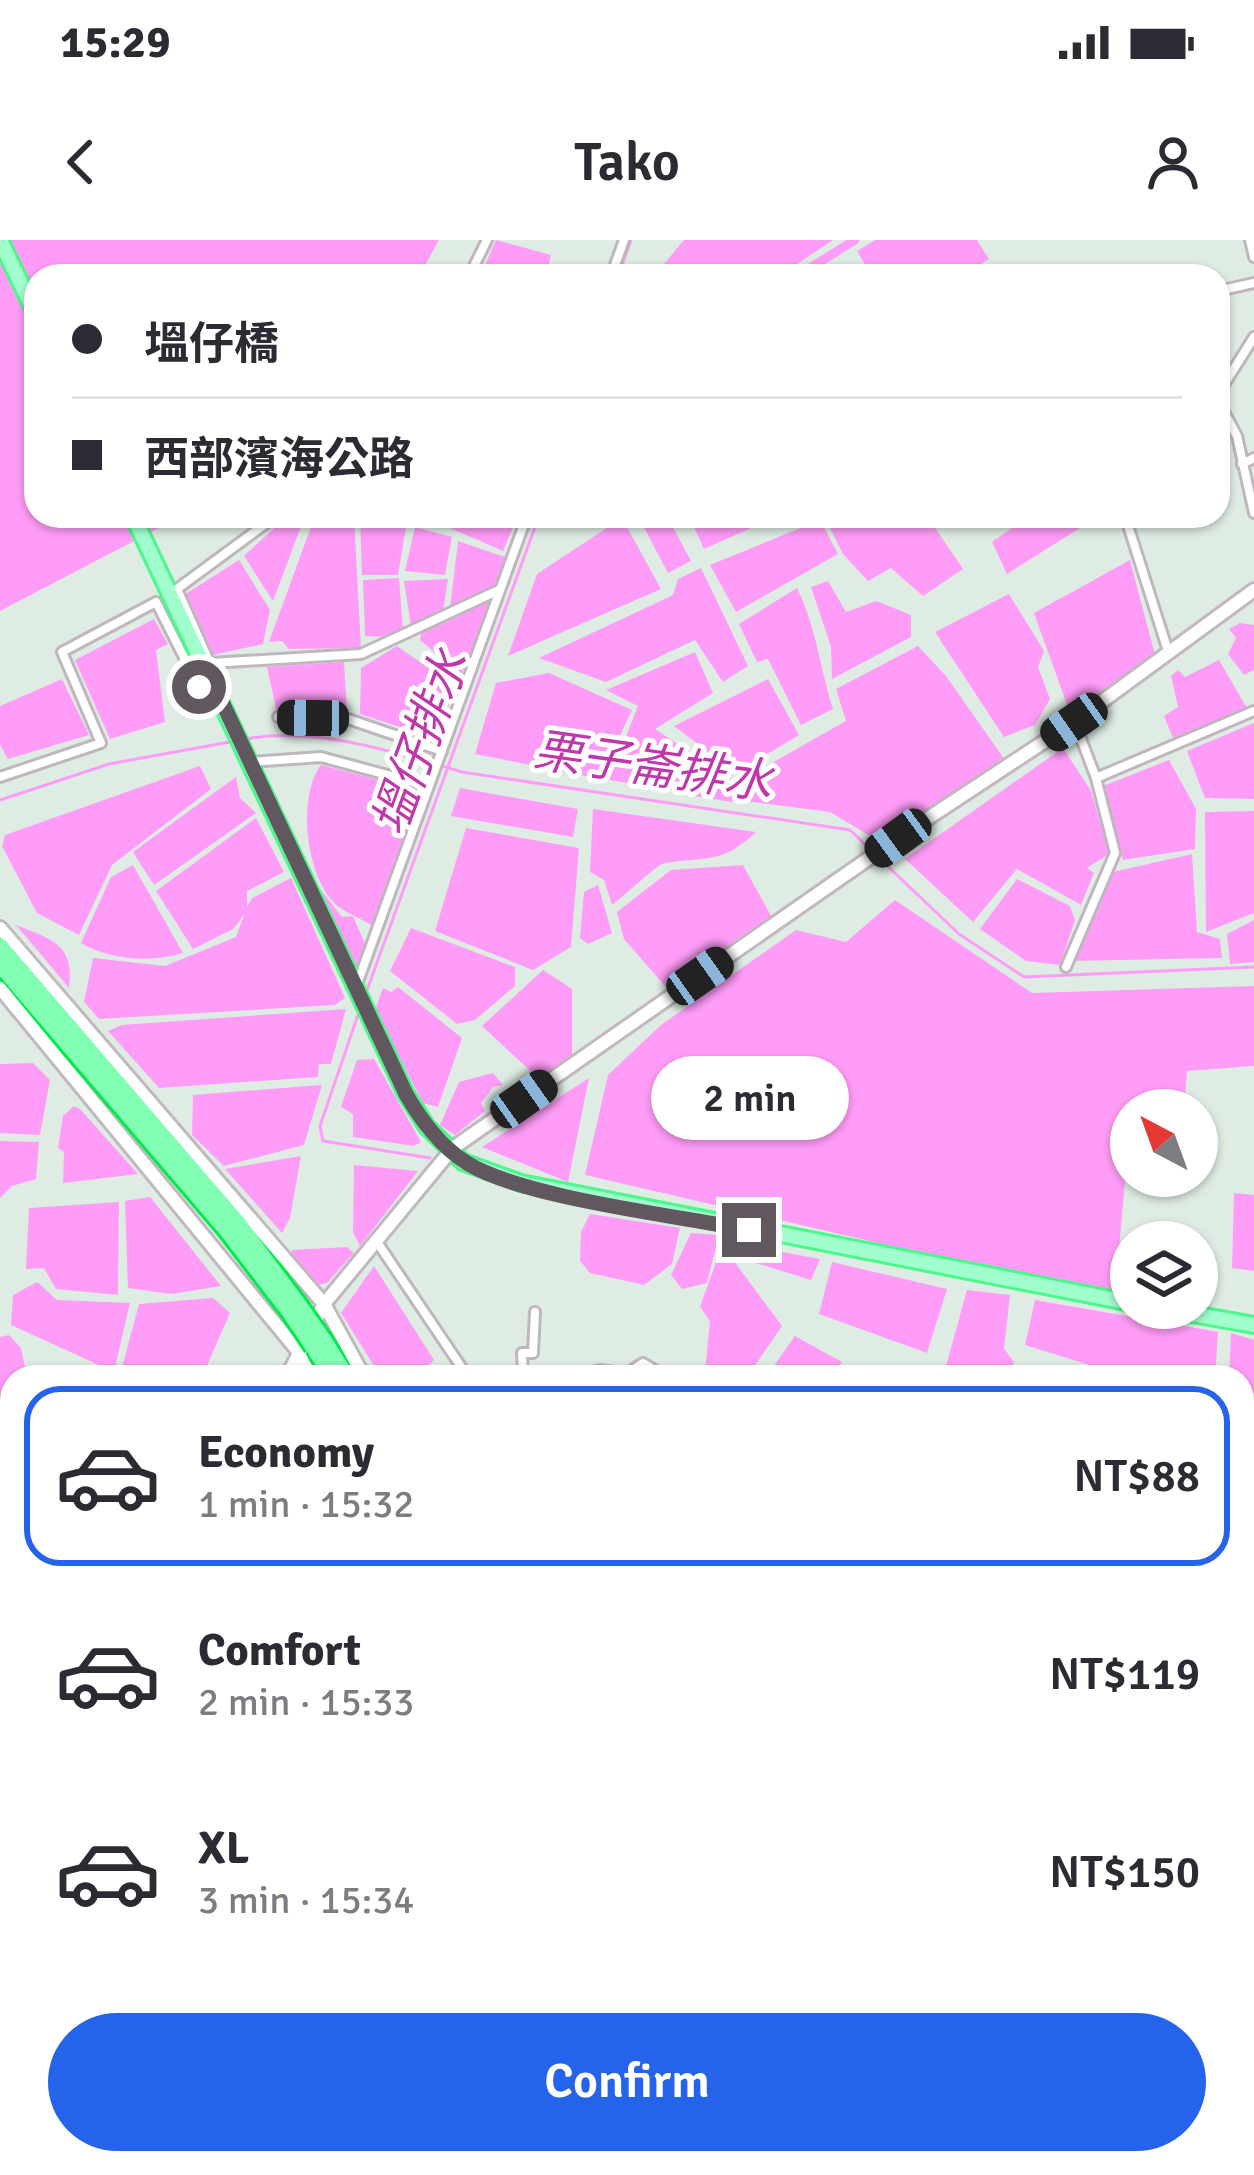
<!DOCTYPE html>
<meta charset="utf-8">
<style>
body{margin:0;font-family:Signika,"Noto Sans TC",sans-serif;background:#f2f2f3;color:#2b2b33;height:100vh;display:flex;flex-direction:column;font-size:45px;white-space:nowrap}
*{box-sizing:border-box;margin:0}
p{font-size:39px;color:#7c7c81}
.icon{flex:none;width:66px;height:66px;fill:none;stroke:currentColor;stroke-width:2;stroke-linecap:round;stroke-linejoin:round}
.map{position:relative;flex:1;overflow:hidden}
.sheet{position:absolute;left:0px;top:1125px;width:1254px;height:810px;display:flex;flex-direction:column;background:#fff;border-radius:36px 36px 0 0;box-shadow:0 3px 9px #0004}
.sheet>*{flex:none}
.guide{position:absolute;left:24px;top:24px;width:1206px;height:264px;border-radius:36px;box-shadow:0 3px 9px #0004;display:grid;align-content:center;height:264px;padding:0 48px;background:#fff}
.needle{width:78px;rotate:319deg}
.fabs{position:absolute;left:1110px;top:849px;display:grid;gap:24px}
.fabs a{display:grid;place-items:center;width:108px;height:108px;border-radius:50%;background:#fff;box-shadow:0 3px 9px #0004;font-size:60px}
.end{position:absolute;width:54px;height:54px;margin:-27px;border:15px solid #61585f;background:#fff;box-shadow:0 0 0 6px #fff}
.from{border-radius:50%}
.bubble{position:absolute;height:84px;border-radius:42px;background:#fff;box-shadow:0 3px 9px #0004;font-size:39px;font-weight:600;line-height:84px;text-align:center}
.car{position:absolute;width:36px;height:72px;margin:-36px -18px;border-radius:15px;box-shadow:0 0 9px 3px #0007;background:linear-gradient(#222 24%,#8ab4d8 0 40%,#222 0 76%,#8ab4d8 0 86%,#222 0)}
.guide b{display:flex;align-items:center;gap:42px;height:114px;font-size:45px}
.guide b+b{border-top:3px solid #e1e1e2}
.guide i{width:30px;height:30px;background:#2b2b33}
ul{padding:21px 0 0;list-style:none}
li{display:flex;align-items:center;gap:36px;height:180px;margin:0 24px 18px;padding:0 24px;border:6px solid transparent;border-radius:36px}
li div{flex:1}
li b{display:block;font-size:45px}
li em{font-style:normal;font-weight:600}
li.active{border-color:#2563eb}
li>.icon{width:108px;height:108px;stroke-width:1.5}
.primary-button{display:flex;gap:24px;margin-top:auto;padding:24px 48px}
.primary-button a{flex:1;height:138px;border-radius:72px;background:#2563eb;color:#fff;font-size:48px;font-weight:600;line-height:138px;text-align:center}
.status{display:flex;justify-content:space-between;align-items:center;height:84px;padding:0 60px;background:#fff;direction:ltr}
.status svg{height:33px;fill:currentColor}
header{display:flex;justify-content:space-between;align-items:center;height:156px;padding:0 48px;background:#fff;font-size:54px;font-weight:600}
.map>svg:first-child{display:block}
.water{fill:#ff9cf7}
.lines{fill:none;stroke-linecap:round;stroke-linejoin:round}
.stream{stroke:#ff9cf7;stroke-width:3}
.canal{stroke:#ff9cf7;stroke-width:9}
.street-casing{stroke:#bfb7bd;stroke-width:14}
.secondary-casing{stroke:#c2b8bf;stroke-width:18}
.primary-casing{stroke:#4bf88a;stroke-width:20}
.highway-casing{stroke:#00eb4d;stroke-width:21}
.street{stroke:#fff;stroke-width:8}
.secondary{stroke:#fff;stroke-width:12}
.primary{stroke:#a1ffce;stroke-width:14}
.highway{stroke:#83ffb3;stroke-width:15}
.highway-bridge-casing{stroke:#00eb4d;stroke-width:21;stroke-linecap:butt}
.highway-bridge{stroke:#83ffb3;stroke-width:15}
.route{stroke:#61585f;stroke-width:15}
.labels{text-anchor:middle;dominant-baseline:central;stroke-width:10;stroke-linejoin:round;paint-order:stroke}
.water-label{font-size:48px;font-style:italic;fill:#bf37aa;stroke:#fff}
</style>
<div class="status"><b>15:29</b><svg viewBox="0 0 49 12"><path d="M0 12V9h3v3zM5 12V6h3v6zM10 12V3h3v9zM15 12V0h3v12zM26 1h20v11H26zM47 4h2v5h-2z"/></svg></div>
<header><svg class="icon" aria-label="back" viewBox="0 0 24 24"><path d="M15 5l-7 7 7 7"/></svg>Tako<svg class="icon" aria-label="person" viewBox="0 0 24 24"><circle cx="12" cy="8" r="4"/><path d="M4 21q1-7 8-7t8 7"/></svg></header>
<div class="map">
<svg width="1254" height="1935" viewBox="0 0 1254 1935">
<rect width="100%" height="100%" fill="#dfece4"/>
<g class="water">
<path d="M0,0H439L419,36H36V276H182L0,371Z"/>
<path d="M496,0L551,15L546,36H513L485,25Z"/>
<path d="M684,0H833L779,36H654Z"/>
<path d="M875,0H977L989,19L960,36H872L857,11Z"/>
<path d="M287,276H305L273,361L244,316Z"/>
<path d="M315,276H354L361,408L289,409L282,401L269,402Z"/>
<path d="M360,276L407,281L398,335H362Z"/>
<path d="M447,276H518L503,311L443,285Z"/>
<path d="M638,276H667L691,321L668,333Z"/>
<path d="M689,276H778L704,309Z"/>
<path d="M824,276H927L963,329L923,356L891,328L868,341L843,314Z"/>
<path d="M1029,276H1099L1007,334L992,302Z"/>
<path d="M622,278L661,349L508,416L537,334Z"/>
<path d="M820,280L838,314L736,372L710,325Z"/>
<path d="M415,287L452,297L445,335L405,331Z"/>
<path d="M458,301L508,318L498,347L450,368Z"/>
<path d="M239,320L270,370L263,404L213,415L184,355Z"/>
<path d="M1130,320L1155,415L1070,473L1034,373Z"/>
<path d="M701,328L748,426L723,442L695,400L606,442L539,418L673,355L678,339Z"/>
<path d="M399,338L403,390L387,397L365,396L363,340Z"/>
<path d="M448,339L443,373L411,386L404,341Z"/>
<path d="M828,341L846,372L876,361L911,375V397L832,439L831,407L811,347Z"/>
<path d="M797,348C816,387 820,427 833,469L801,485L768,419L757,422L739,384Z"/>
<path d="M1009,354L1044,411L1038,427L1050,459L1035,485L1004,497L935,392Z"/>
<path d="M495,358L461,434L420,400L422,391Z"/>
<path d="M154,379L168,404L156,410L165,482L110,499L75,420Z"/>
<path d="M1240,383L1254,385V430L1244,435L1228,414L1236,398L1229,389Z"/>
<path d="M397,406L454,446L439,500L360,474L361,428Z"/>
<path d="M918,406L946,436L1005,520L882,603L830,572L745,561L747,537L846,481L836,449Z"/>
<path d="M695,412L713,453L655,489L696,516L679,551L609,540L638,466L606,450Z"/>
<path d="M1219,420L1248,470L1175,503L1164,476L1178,467L1171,436L1178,430L1185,437Z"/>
<path d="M344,422L347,472L277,473L267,427Z"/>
<path d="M549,433L632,470L600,539L475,514L496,443Z"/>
<path d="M62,439L89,495L8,519L0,505V466Z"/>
<path d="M768,439L799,495L736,533L674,486Z"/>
<path d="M1254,483V559L1205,558L1187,511Z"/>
<path d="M1063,508L1091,551L1109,614L1087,628L1094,633L1081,665L1017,629L973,682L905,619Z"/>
<path d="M701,520L735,545L738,563L689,555Z"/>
<path d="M1169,520L1196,569L1195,609L1123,620L1103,546Z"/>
<path d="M321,525L421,551L376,688C365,680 352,676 342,669C306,646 296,557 321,525Z"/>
<path d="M200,526L211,549L112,625L79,695L37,673L2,606L5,595Z"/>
<path d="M236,537L240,558L256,573L154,645L133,612Z"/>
<path d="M460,548L578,569L573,597L451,576Z"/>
<path d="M593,569L756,592C719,627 704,615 662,624C658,625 621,658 612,665L604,640L590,632Z"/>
<path d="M1254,571V673L1206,692L1205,572Z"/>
<path d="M256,578L284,632L247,651V667L252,658L291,638L345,758L335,765L99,779L84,762L93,718L165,726L236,697L244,675L233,689L193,709L156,651Z"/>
<path d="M466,588L579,608L571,707L533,730L435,691Z"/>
<path d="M1192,614L1197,692L1220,699L1222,718L1070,721L1085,683L1097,674L1095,661L1108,633Z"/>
<path d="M133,625L183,713C152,723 109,720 81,703L111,637Z"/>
<path d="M743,625L774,681L680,747L665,746L624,699L617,672L671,630Z"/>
<path d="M1017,639L1070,666L1075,680L1060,725L1026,721L980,689Z"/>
<path d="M313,640L342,677L353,676L368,711L358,731Z"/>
<path d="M598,645L612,693L588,704L580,698L584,652Z"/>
<path d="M895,660L1032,753L1254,746V826L1187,831L1184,870H1131L1115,1058L585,935L608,835L661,785L796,690L846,702Z"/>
<path d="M1254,680V722L1230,724L1227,694Z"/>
<path d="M16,685C52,699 75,705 69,748Z"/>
<path d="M411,688L515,727V746L475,780L457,784L390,731Z"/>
<path d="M543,730L572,749V820L538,838L482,786Z"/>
<path d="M398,747L462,798L438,867L423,863L375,770L383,748L391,752Z"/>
<path d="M346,769L331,824H319L318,837L159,848L108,791L122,785Z"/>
<path d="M374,819L421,902L414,906L353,897V874L341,867L357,820Z"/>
<path d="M33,823L50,840L40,895L0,893V824Z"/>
<path d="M493,833L503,845L493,847L481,863L485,871L455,895L440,885L459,842Z"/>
<path d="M589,838L568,942L482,907Z"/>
<path d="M322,845L304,905L224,926L192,895L193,855Z"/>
<path d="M74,866L80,869L138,934L63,943L64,912L58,908L63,876Z"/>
<path d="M0,901L39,902L36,939L12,946L0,958Z"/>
<path d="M301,916L290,978L282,993L225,929Z"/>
<path d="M354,925L418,931L360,1006L353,992Z"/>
<path d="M1234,953L1254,955V1031L1232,1028Z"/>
<path d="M150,957L221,1046L171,1054L128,1048L125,961Z"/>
<path d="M119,962L118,1055L56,1049L44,1028L26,1029L29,968Z"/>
<path d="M590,974L680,988L672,1024L644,1045L590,1033L580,1021L581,992Z"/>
<path d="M691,993L719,995L707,1043L682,1049L671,1035Z"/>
<path d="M722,1005L782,1086L747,1137H713L705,1131L710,1081L700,1067Z"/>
<path d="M744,1005L820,1019L811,1040L743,1019Z"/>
<path d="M347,1007L354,1013L327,1043L313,1046L292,1015V1010Z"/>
<path d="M832,1022L947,1049L927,1113L819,1074Z"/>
<path d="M374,1026L434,1120L417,1137H381L341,1073Z"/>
<path d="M37,1042L57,1060L130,1063L114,1132L11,1085L13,1055Z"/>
<path d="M967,1050L1010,1055L1004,1109L1014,1122L1010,1137H943Z"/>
<path d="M213,1058L230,1073L202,1137L120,1135L139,1064Z"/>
<path d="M1035,1060L1218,1092L1215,1137H1128L1025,1105Z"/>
<path d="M1231,1093L1254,1100V1153L1242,1155V1137H1229Z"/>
<path d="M9,1095L21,1108L27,1137H12V1279L0,1299V1097Z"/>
<path d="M795,1096L842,1122L830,1137H766Z"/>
<path d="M1254,1169V1253L1242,1260V1173Z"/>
<path d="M1249,1268L1254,1275V1341L1242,1355V1273Z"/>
<path d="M12,1341V1440L0,1437V1342Z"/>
<path d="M1242,1593L1254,1605V1708L1242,1722Z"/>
<path d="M12,1739V1816L0,1833V1744Z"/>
<path d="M15,1923H95L102,1935H12Z"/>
<path d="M271,1923H390L376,1935H279Z"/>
<path d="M436,1923H615L619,1935H418Z"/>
<path d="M768,1923H1062L1051,1935H776Z"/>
<path d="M1098,1923H1224L1234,1934L1087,1935Z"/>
</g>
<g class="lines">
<g class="stream">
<path d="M618,36L631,0"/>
<path d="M246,499C314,486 396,512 462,532L850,590L872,611"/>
<path d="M0,560L109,524L230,502"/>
<path d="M879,618L959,694L1024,737L1254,727"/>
<path d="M366,753L539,276"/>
<path d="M359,772L320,886L323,901L430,918"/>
<path d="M1242,1783L1254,1770"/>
</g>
<path class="canal" d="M797,36L855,0"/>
<g class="street-casing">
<g id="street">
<path d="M1250,0L1254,17"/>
<path d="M469,36L487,0"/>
<path d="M611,36L624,0"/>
<path d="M1218,51L1254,43"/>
<path d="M1254,97L1220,151L1221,166L1237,196L1254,273"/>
<path d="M1242,224L1254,218"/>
<path d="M1125,276L1168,411"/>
<path d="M211,423L361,414L499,350"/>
<path d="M220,446L177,349L276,276"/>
<path d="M278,477L348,479L442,511"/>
<path d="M251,522L321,517L428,546"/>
<path d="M0,537L101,503L62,412L156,362L199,447L217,460"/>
<path d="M1096,538L1254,471"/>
<path d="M1066,727L1115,613L1096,538L1075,483"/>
<path d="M356,747L527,276"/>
<path d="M377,1002L468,1137"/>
<path d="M523,1137L522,1113H533L535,1072"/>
<path d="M568,1137L600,1130L626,1134L643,1123L666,1137"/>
<path d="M1242,1376L1254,1358"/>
</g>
</g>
<g class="secondary-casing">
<g id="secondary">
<path d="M0,688L324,1064L364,1137"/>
<path d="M0,748L297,1110L311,1137"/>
<path d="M287,1137L324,1064L453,908L898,598L1074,482L1254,350"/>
<path d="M0,1701L12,1679"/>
<path d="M623,1923L629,1935"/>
<path d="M675,1923L681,1935"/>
</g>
</g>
<g class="primary-casing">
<g id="primary">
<path d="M0,0L36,75"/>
<path d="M133,276L406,854L427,887L463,922L521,943L1131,1063"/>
<path d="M1159,1068L1254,1085"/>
</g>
</g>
<g class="highway-casing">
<g id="highway">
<path d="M0,706L238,983L300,1066"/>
<path d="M0,725L227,991L290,1073"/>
<path d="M324,1100L347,1137"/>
<path d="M313,1107L332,1137"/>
<path d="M643,1923L648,1935"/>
<path d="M657,1923L662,1935"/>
</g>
</g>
<use href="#street" class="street"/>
<use href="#secondary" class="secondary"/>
<use href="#primary" class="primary"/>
<use href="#highway" class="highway"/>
<g class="highway-bridge-casing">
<g id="highway-bridge">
<path d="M300,1066L324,1100"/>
<path d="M290,1073L313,1107"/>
</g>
</g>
<use href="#highway-bridge" class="highway-bridge"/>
</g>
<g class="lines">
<path class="route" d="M199,447L223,464L406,854C420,879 442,908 467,923C523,958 679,976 749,990"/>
</g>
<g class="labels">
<g class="water-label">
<text transform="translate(421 503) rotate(-70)">塭仔排水</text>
<text transform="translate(653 527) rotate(8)">栗子崙排水</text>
</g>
</g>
</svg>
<div class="fabs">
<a><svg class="needle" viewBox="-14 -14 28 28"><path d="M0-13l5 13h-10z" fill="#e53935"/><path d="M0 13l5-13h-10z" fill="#7c7c81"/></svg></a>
<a><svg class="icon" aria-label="layers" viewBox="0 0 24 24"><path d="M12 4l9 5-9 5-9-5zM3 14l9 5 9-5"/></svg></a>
</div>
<i class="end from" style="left:199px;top:447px"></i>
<i class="end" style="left:749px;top:990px"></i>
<div class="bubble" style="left:651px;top:816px;width:198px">2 min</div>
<i class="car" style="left:313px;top:478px;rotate:271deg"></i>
<i class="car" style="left:1074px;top:482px;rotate:235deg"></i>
<i class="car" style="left:898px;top:598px;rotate:234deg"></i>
<i class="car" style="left:700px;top:736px;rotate:55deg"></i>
<i class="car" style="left:524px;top:859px;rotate:55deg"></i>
<div class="guide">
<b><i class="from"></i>塭仔橋</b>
<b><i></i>西部濱海公路</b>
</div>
<section class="sheet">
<ul>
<li class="active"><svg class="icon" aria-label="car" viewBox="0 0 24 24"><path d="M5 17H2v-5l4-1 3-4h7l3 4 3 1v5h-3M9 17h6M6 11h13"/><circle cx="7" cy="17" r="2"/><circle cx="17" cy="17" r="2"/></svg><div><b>Economy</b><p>1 min · 15:32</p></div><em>NT$88</em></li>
<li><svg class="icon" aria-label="car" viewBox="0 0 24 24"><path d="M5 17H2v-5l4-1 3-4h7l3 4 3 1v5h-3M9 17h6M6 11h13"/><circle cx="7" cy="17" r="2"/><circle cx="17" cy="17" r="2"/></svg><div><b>Comfort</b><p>2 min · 15:33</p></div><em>NT$119</em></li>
<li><svg class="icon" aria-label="car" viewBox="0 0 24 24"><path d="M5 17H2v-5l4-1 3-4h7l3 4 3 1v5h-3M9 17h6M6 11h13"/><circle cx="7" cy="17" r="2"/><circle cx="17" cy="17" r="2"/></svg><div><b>XL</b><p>3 min · 15:34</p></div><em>NT$150</em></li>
</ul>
<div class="primary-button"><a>Confirm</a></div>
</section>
</div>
